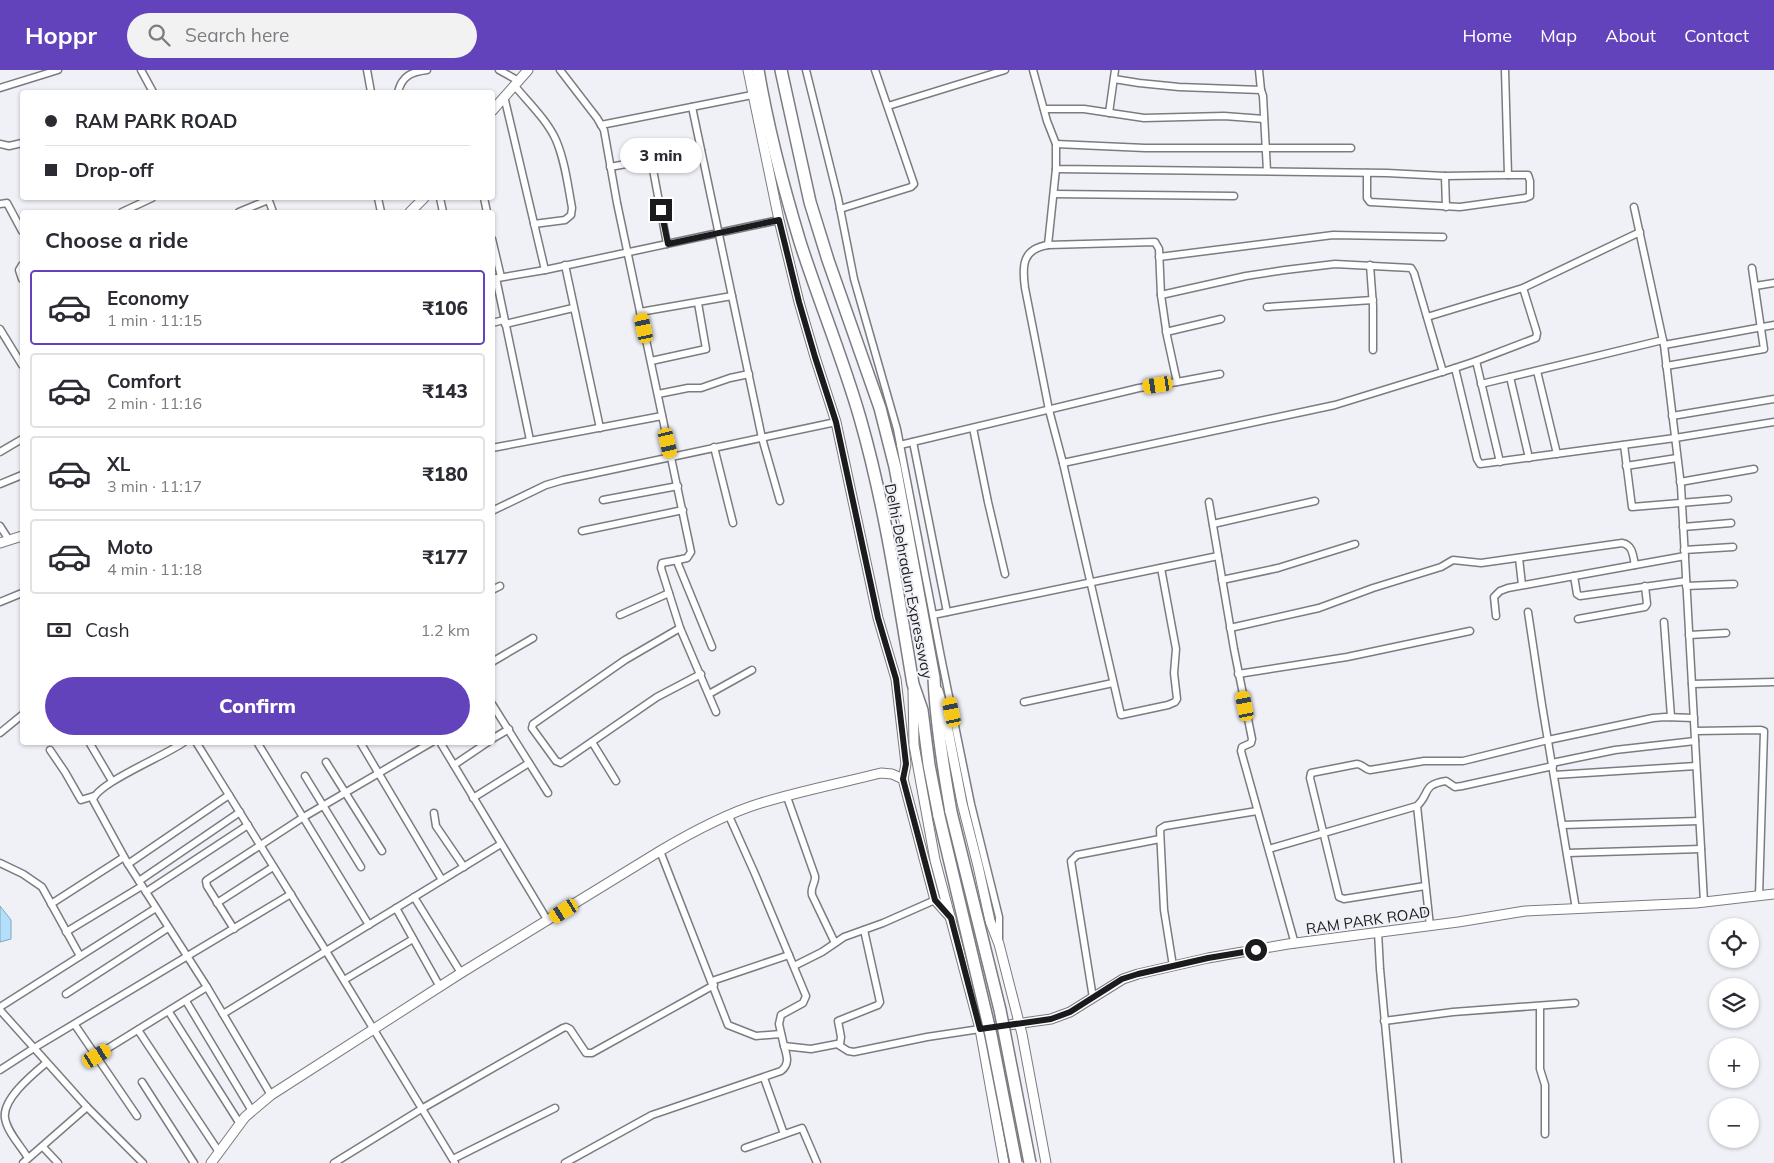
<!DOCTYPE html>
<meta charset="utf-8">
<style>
body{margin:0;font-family:Mulish,sans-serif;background:#f2f2f3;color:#2b2b33;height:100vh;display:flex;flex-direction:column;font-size:19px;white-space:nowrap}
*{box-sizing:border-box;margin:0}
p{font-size:16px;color:#7c7c81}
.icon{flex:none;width:28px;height:28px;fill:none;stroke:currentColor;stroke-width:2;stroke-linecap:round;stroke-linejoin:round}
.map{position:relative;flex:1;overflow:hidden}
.sheet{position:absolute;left:20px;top:140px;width:475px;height:535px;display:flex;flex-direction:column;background:#fff;border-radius:5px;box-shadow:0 1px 4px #0004}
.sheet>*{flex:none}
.banner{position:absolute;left:20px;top:20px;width:475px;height:110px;border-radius:5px;box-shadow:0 1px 4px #0004;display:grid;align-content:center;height:110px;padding:0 25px;background:#fff}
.controls{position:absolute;left:1709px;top:848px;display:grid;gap:10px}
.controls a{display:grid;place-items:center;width:50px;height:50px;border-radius:50%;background:#fff;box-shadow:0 1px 4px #0004;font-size:25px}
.end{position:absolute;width:22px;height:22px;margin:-11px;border:6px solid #1b1b1d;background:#fff;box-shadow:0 0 0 2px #fff}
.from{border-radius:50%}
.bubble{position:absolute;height:35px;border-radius:18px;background:#fff;box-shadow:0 1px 4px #0004;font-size:16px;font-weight:800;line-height:35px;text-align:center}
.car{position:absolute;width:15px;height:30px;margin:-15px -8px;border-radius:6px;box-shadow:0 0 4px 1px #0007;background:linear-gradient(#f5c518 24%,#345 0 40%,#f5c518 0 76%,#345 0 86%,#f5c518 0)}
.banner b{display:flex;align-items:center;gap:18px;height:48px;font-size:19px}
.banner b+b{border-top:1px solid #e1e1e2}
.banner i{width:12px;height:12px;background:#2b2b33}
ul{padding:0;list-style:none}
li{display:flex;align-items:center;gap:15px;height:75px;margin:0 10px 8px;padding:0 15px;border:2px solid #e1e1e2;border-radius:5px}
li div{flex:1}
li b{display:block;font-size:19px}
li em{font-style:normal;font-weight:800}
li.current{border-color:#6343bc}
li>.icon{width:45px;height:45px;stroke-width:1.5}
h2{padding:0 25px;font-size:22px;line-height:60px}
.pay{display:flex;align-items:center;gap:12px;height:55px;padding:0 25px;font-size:19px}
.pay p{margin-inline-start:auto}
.primary-button{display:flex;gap:10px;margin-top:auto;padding:10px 25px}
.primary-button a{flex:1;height:58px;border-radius:30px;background:#6343bc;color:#fff;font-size:20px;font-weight:800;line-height:58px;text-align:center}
header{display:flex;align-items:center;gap:30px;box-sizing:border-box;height:70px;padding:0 25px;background:#6343bc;color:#fff}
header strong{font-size:24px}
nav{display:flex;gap:28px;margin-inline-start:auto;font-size:18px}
.search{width:350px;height:45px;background:#f2f2f3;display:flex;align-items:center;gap:12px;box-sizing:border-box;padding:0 18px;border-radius:28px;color:#7c7c81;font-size:19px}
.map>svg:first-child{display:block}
.water{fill:#b3dffd;stroke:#85a4ba}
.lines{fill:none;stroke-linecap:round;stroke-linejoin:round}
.street-casing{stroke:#7b7c81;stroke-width:9}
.secondary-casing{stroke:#7b7c81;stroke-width:11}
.highway-casing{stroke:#7b7c81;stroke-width:14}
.street{stroke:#fff;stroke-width:6}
.secondary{stroke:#fff;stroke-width:9}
.highway{stroke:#fff;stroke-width:11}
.highway-bridge-casing{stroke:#7b7c81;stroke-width:14;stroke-linecap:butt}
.highway-bridge{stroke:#fff;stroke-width:11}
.route{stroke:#1b1b1d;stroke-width:6}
.labels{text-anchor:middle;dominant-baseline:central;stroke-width:4;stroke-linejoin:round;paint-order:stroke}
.street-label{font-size:15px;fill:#1b1b1d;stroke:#f0f1f6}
</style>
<header>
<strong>Hoppr</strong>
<div class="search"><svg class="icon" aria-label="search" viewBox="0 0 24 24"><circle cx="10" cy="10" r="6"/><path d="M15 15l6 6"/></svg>Search here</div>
<nav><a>Home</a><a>Map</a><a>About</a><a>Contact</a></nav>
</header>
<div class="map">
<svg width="1774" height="1093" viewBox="0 0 1774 1093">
<rect width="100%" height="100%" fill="#f0f1f6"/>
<path class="water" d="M0,836L11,850V869L0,872Z"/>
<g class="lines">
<g class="street-casing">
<g id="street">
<path d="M141,0L153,22"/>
<path d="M367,0L371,22"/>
<path d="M499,0L517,10"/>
<path d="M560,0L597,48L604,60L617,133L691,482L687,488L678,490V494L712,577"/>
<path d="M806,0L838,128L854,209L897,359L941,587L971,734L999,847V869"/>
<path d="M1033,0L1047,51L1056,74V99L1387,103L1445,106L1508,105L1505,0"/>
<path d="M1259,0L1261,20"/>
<path d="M1114,9L1139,13L1179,17L1261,20L1263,26L1267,101"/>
<path d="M514,15C528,32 547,50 556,70C565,91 568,116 572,138L571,145L565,150L534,154"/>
<path d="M0,18L58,0"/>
<path d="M398,22C402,6 411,2 427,0"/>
<path d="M504,26L545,200"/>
<path d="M888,36L1005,0"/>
<path d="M692,37L762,368L780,431"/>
<path d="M1044,39H1084L1144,48L1224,46L1264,49"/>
<path d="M1109,43L1115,0"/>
<path d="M601,55L752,25"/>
<path d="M0,74L9,76L22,73"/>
<path d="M1056,74L1145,78H1351"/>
<path d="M651,89L667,174"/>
<path d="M610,97L701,80"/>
<path d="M1367,103V128L1370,132L1460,137L1525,128L1530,126V111L1528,105H1508"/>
<path d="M1445,106L1446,137"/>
<path d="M1054,124L1234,126"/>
<path d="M268,128L273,142"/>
<path d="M378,128L381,142"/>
<path d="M440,128L443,142"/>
<path d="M484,128L487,142"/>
<path d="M0,134L7,133L22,161"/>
<path d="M1634,137L1664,275L1681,416L1704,832"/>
<path d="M840,139L911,117L914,114L875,0"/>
<path d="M122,142L152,128"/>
<path d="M239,142L268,130"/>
<path d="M492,169L501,207"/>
<path d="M1048,175L1056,99"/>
<path d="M1159,187L1333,165L1443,167"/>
<path d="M22,195L19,200L22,209"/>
<path d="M565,195L600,358"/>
<path d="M1370,195L1373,236V280"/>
<path d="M496,208L530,370"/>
<path d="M492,209L545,200L779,150"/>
<path d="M1755,216L1774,213"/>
<path d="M1267,237L1373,230"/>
<path d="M640,242L732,226"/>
<path d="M1427,247L1523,218L1640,162"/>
<path d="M492,253L504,250"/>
<path d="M505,254L573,238"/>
<path d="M0,259L22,295"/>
<path d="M1166,262L1221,249"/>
<path d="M1664,275L1774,255"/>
<path d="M651,291L706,279L698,233"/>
<path d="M1476,291L1536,268L1537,263L1523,218"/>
<path d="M1666,296L1764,279L1752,198"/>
<path d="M1455,298L1476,291L1500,392"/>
<path d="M1537,301L1557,384"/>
<path d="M1510,307L1529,388"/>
<path d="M1177,312L1220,304"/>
<path d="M1481,314L1663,270"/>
<path d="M658,324L688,318H701L730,308L749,304"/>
<path d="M1672,346L1774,329"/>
<path d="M973,358L988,432L1005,504"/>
<path d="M913,372L947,542"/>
<path d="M900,375L1139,318L1177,312L1167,266L1161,225L1246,206L1285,200L1335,194L1411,198L1414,203L1443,302"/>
<path d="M1624,375L1632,437L1728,429"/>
<path d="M714,377L733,453"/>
<path d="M492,378L662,346"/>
<path d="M0,382L22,369"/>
<path d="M1063,393L1335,335L1455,298L1477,389L1480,394L1675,368L1774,352"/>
<path d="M1626,396L1677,388"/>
<path d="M1680,412L1754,399"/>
<path d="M0,414L22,405"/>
<path d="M603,430L678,416"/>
<path d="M1209,432L1234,579L1252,669L1251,673L1242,677L1241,681L1295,874"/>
<path d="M492,441L546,415L563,410L836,352"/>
<path d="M1213,454L1315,431"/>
<path d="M0,456L9,470"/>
<path d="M1683,457L1731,453"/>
<path d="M582,461L683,440"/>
<path d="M1684,480L1733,477"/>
<path d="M1519,488L1522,515"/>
<path d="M678,490L662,493L661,498L680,558L716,642"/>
<path d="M1161,498L1176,579L1174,603L1177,629L1175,632L1168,635L1121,645L1063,393L1049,340L1025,218C1022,196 1022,179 1048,175L1155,172L1159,179L1161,225"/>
<path d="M1574,506L1577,524L1580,526L1686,511"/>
<path d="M1222,510L1278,498L1355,474"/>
<path d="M1686,516L1734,514"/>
<path d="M492,520L500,516"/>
<path d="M0,532L22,523"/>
<path d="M1528,542L1542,635L1576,839"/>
<path d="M620,545L669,523"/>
<path d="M933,545L1218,486"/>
<path d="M1496,546L1494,527L1500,521L1508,518L1635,495"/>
<path d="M1578,549L1645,537L1647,534L1645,516"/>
<path d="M1664,552L1671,647"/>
<path d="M680,558L625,590L536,652L533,654L532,658L556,691L561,693L657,627L701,604"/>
<path d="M1230,558L1319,538L1373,518L1441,497L1453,490L1481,493L1622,473C1633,475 1633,486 1635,495L1685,486"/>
<path d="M1689,565L1726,563"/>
<path d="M492,592L533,568"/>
<path d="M1238,604L1347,587L1470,561"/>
<path d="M1692,614L1774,612"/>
<path d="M709,624L752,600"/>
<path d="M1024,632L1113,613"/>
<path d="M492,634L548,723"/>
<path d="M1695,661L1761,660L1764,661L1759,826"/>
<path d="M0,663L22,645"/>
<path d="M492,669L509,659"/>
<path d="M89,672L112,711"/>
<path d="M184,672C167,685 97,713 93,730L128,794L207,917L271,1025"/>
<path d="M196,672L326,881L455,1093"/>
<path d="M257,672L369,855"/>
<path d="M360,672L442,810"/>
<path d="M440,672L548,851"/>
<path d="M592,672L616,711"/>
<path d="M50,680L65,702L81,730L94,726"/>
<path d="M326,692L382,781"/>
<path d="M1552,693L1615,680L1695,671"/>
<path d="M454,695L488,672"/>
<path d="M1554,705L1696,696"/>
<path d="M305,706L361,797"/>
<path d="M787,727L815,806C816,813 810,817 812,825L835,873"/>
<path d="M473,728L529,693"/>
<path d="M1417,736L1430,856"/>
<path d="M434,743L436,756L464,797"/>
<path d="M729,746L755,804L806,926L803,933L781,945L779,954L784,976"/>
<path d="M1562,755L1699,751"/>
<path d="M1269,779L1417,736C1431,723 1421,715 1446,711L1455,717L1462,716L1553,696"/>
<path d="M660,781L728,955L756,966L781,964"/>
<path d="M1567,783L1701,779"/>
<path d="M0,793L23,804L42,817L80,886"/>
<path d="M128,794L229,725"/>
<path d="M139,811L240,742"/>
<path d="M1425,816L1344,829L1339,827L1310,708L1311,703L1357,694C1362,694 1364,699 1370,700L1424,691H1463L1548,670L1653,648L1665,647L1694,648"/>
<path d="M146,822L248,755"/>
<path d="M414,827L461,903"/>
<path d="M217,833L273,797"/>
<path d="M51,834L124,787"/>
<path d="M396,838L440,917"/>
<path d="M234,859L207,816L206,811L207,810L302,748L432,672"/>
<path d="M66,862L142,816"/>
<path d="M1378,862L1380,899L1398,1093"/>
<path d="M794,896L822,882L844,867L883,853L935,830"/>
<path d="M1173,896L1164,840L1160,759L1165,756L1257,741"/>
<path d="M344,910L413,869"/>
<path d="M712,911L789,885"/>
<path d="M66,924L168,858"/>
<path d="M1093,928L1071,791L1077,785L1160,769"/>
<path d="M186,931L252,1041"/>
<path d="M1540,936V999L1545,1015V1064"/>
<path d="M0,937L156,838"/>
<path d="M0,940L87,1037L143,1093"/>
<path d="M169,942L240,1054"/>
<path d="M223,944L501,774"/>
<path d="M1384,951L1453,942L1575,933"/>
<path d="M75,955L137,1046"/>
<path d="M138,960L219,1082"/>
<path d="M840,974L841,967L838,951L878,935L880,932L864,860"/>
<path d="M97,985L207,917"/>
<path d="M0,1000L34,978L291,824"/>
<path d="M764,1008L784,1064"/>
<path d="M142,1012L194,1093"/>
<path d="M43,1077L58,1093"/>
<path d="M745,1078L802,1058L817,1093"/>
<path d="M28,1088C21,1076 7,1062 5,1048C2,1029 33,1004 46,993"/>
<path d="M453,1089L555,1038"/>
<path d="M23,1093L87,1037"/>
<path d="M334,1093L423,1038L563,958L566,957L570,959L586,983H592L714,915"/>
<path d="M565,1093L652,1045L781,1001C790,994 787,986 784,976L811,979L837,974L848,981L854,982L927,967L980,959"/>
</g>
</g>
<g class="secondary-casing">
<g id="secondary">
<path d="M748,0L779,150L799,232L815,287L836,352L878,548L896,609L906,694L903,709"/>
<path d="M492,41L528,0"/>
<path d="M410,142L424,128"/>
<path d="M0,473L22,466"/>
<path d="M913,620L914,675L935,790L980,959L1004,1093"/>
<path d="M938,621L945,645L962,733L978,796L990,851L999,874L1022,964L1046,1093"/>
<path d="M980,959L1051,949L1070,942L1123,909L1138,904L1208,888L1288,874L1458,852L1525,841L1696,833L1774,824"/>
<path d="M211,1093L245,1047L271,1025L461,903L660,781C692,762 725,744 761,733C800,721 841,713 881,703L892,704L903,709L935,830L951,848"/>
</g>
</g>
<g class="highway-casing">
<g id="highway">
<path d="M758,0C768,59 783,116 800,172C819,231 843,289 860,348C885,435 898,525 913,614L922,640L929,695L939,746"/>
<path d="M781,0L810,132L828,190L880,338L895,397L934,608C936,653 943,697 951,742"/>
</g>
</g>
<use href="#street" class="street"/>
<use href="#secondary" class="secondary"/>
<use href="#highway" class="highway"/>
<g class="highway-bridge-casing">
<g id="highway-bridge">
<path d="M951,742L1000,940L1030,1093"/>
<path d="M939,746L991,965L1016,1093"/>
</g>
</g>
<use href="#highway-bridge" class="highway-bridge"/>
</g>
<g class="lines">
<path class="route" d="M661,140L668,174L779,150L799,232L815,287L836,352L878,548L896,609L906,694L903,709L935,830L951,848L980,959L1051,949L1070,942L1122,909L1138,904L1208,888L1256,880"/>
</g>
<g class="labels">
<g class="street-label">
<text transform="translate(909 511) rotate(79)">Delhi-Dehradun Expressway</text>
<text transform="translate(1368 850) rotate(-8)">RAM PARK ROAD</text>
</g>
</g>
</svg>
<div class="controls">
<a><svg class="icon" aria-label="locate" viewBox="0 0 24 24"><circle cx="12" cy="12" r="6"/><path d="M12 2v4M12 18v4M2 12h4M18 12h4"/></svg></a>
<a><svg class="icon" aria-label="layers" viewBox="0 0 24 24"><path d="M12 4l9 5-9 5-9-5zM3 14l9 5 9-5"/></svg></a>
<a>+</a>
<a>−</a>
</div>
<i class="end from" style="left:1256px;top:880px"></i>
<i class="end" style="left:661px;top:140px"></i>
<div class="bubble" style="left:620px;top:68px;width:82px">3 min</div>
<i class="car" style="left:644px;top:258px;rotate:348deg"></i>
<i class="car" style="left:1158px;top:315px;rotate:261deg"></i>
<i class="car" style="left:668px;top:373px;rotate:167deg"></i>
<i class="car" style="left:1245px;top:636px;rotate:349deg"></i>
<i class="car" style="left:952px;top:642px;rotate:348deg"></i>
<i class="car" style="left:564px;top:841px;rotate:238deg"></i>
<i class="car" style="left:97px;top:986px;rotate:59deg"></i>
<div class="banner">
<b><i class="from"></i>RAM PARK ROAD</b>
<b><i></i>Drop-off</b>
</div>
<section class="sheet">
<h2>Choose a ride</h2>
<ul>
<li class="current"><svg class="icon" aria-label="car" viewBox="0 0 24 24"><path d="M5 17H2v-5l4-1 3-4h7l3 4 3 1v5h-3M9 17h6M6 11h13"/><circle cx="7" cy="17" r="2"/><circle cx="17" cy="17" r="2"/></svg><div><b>Economy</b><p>1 min · 11:15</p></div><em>₹106</em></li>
<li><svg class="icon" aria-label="car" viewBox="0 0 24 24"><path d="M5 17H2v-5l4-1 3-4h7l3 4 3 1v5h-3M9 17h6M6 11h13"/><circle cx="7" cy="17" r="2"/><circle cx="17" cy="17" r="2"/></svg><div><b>Comfort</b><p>2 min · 11:16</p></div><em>₹143</em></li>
<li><svg class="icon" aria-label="car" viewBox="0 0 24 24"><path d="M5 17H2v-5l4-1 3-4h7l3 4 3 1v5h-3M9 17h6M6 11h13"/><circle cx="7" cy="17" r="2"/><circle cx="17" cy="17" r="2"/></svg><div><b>XL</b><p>3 min · 11:17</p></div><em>₹180</em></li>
<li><svg class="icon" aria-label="car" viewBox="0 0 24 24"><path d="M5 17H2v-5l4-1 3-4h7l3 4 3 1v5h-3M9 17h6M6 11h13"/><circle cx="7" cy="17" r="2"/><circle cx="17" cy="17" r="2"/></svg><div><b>Moto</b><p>4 min · 11:18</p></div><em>₹177</em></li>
</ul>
<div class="pay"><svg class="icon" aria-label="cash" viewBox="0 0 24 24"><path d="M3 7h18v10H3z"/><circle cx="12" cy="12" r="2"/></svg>Cash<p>1.2 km</p></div>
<div class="primary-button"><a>Confirm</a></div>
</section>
</div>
